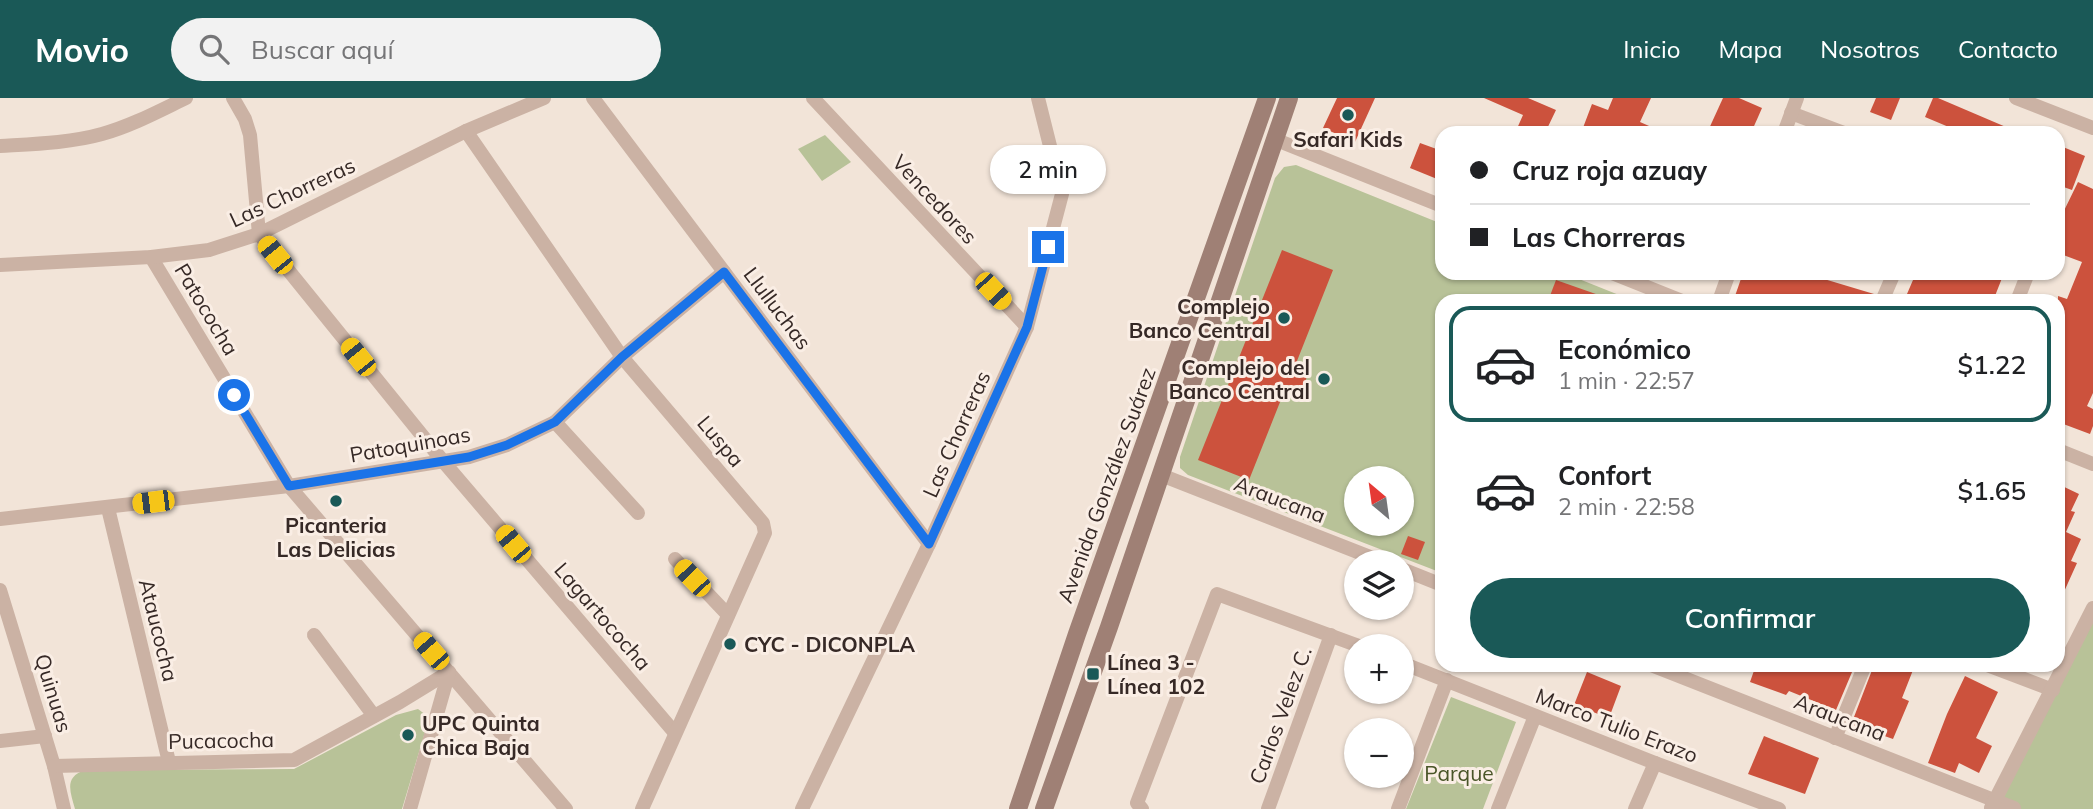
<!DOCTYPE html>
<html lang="es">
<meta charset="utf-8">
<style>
body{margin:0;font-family:Mulish,sans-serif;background:#f2f2f2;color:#202124;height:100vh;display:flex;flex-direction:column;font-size:26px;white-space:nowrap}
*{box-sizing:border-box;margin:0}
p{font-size:23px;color:#757577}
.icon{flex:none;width:38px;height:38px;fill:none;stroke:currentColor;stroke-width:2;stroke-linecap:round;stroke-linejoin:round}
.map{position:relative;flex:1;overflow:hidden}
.side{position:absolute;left:1435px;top:196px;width:630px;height:378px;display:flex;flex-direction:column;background:#fff;border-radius:21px;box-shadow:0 2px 5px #0004}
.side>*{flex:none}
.guide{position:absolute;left:1435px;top:28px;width:630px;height:154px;border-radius:21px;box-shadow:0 2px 5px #0004;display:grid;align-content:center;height:154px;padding:0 35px;background:#fff}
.needle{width:46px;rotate:331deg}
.tools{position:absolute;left:1344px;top:368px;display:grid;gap:14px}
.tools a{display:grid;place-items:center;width:70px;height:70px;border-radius:50%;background:#fff;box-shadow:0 2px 5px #0004;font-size:35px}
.end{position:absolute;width:32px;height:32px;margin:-16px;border:9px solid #1a73e8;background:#fff;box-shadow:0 0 0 4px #fff}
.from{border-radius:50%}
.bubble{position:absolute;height:49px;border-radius:24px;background:#fff;box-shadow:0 2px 5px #0004;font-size:23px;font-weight:600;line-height:49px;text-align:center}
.car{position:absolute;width:21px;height:42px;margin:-21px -10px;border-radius:9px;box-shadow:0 0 5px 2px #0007;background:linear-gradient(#f5c518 24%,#345 0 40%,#f5c518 0 76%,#345 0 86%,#f5c518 0)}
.guide b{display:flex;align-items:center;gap:24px;height:66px;font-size:26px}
.guide b+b{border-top:2px solid #e0e0e0}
.guide i{width:18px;height:18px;background:#202124}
ul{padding:12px 0 0;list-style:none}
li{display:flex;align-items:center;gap:21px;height:116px;margin:0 14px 10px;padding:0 21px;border:4px solid transparent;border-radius:21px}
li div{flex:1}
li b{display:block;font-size:26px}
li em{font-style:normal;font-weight:600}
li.on{border-color:#1a5957}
li>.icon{width:63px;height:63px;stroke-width:1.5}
.button{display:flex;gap:14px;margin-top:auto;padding:14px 35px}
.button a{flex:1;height:80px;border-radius:42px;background:#1a5957;color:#fff;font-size:28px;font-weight:600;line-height:80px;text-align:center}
header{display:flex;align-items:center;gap:42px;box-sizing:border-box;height:98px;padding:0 35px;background:#1a5957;color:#fff}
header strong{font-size:33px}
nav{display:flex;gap:38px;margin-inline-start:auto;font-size:24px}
.search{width:490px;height:63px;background:#f2f2f2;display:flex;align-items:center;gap:18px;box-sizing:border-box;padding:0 24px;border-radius:38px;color:#757577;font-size:26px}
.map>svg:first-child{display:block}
.green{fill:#b8c298;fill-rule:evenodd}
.building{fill:#cc523d}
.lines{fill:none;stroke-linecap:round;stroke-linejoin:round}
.street{stroke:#cbb2a4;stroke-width:14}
.secondary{stroke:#9f8075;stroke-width:18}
.route{stroke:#1a73e8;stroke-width:9}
.poi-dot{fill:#1a5957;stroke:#faeee5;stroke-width:2.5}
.labels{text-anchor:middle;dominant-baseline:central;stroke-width:6;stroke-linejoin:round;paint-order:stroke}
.poi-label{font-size:21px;font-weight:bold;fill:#362926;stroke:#faeee5;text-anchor:start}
.street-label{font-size:21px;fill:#362926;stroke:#faeee5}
.park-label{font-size:21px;fill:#495528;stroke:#faeee5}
</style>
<header>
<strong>Movio</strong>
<div class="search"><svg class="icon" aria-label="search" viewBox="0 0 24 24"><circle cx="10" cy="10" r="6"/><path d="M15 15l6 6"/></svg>Buscar aquí</div>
<nav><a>Inicio</a><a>Mapa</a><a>Nosotros</a><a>Contacto</a></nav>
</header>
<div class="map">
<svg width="2093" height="711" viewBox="0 0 2093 711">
<rect width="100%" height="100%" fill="#f2e4d8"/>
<g class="green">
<path d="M825,37L851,64L822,83L798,51Z"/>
<path d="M1296,67L1442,126V175H1564L1634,203H1442V475L1188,377L1180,370V359L1275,80L1284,69ZM1356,380H1402V425H1356Z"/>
<path d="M2093,510V711H1990Z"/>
<path d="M1451,599L1516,624L1483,711H1406Z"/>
<path d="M418,611L426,617L428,624L402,711H75C70,693 64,679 85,672L294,671L396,617Z"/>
</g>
<g class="building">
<path d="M1337,0H1375L1355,44L1323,30Z"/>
<path d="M1484,0H1528L1556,12L1545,35H1515L1523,17Z"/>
<path d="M1613,0H1651L1640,24L1665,35H1581L1592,6L1608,12Z"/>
<path d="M1723,0H1739L1762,10L1751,35H1707Z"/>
<path d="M1876,0H1900L1891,22L1870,14Z"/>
<path d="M1933,0H1938L2020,35H1963L1925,19Z"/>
<path d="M1420,45L1442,53V83L1410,70Z"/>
<path d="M2063,49L2085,58L2072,92L2058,87V61Z"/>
<path d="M2078,84L2093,91V295L2087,308L2093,311V328L2090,336L2058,324V198L2067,201L2082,164L2058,155V125Z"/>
<path d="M1282,152L1333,172L1295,268L1309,273L1299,300L1284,294L1249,382L1198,362Z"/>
<path d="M1743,175H1804L1874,196L1873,203H1748L1735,198Z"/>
<path d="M1916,175H2004L1993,203H1957L1942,196L1939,203H1904Z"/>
<path d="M1556,182L1610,201L1609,203H1548Z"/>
<path d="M2058,386L2079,396L2071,413L2075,414L2066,434L2081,441L2071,463L2077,465L2058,507Z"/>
<path d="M1408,438L1425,444L1418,462L1401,456Z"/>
<path d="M1756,567H1855L1836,612L1789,593L1786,597L1750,584Z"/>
<path d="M1874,567H1915L1902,600L1909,603L1893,641L1853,627L1856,620L1854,619Z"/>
<path d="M1587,574L1621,588L1609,620L1574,607Z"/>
<path d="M1965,578L1998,594L1976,640L1992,648L1979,675L1959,665L1955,675L1928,665L1947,616Z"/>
<path d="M1764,638L1819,660L1805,696L1748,676Z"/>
</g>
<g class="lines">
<g class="street">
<path d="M233,0L245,21L250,37L259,136L442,362L675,635"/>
<path d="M593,0L929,446"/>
<path d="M813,0L1027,229"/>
<path d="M2016,0L2093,30"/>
<path d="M1791,15L1844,35"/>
<path d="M466,33L622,259L763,425L765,435L642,711"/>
<path d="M1784,35L1797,0"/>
<path d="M1274,41L1442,108"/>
<path d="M0,48C33,46 70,45 102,36C131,28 159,13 186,0"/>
<path d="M151,159L289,388L566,711"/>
<path d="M0,167L151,159L209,152L259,136L466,33L544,0"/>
<path d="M1612,175L1682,203"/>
<path d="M1719,203L1729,175"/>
<path d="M1882,203L1894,175"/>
<path d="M2017,203L2028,175"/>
<path d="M555,324L638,415"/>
<path d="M2058,352L2093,366"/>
<path d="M1161,377L1383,464"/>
<path d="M108,410L169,664"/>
<path d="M0,421L289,388L469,359L507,347L555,324L622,259L724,174"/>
<path d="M675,461L728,517"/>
<path d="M1402,471L1442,487"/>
<path d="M0,492L54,668L64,711"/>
<path d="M314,537L374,618"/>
<path d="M1402,565L1655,665L1779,711"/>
<path d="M1651,567L2014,710"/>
<path d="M1987,567L2053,592"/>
<path d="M1835,640L1865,567"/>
<path d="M0,643L45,638"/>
<path d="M54,668L294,662L400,604L449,574"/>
<path d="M1991,710L2093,510"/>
<path d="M410,711L449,574"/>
<path d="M802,711L929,446L1027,229L1062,96L1038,0"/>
<path d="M1142,711L1137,705L1217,496L1359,548"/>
<path d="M1268,711L1331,537"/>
<path d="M1398,711L1447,582"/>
<path d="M1498,711L1535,618"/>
<path d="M1635,711L1655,665"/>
</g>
<g class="secondary">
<path d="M1018,711L1077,536L1267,0"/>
<path d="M1044,711L1109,529L1289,0"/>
</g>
</g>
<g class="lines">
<path class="route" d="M234,297L289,388L469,359L507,347L555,324L622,259L724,174L929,446L1027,229L1048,149"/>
</g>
<g class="poi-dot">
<circle cx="1348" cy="17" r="7"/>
<circle cx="1284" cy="220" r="7"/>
<circle cx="1324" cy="281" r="7"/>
<circle cx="336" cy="403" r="7"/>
<circle cx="730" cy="546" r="7"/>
<rect x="1086" y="569" width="14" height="14" rx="3.5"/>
<circle cx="408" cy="637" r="7"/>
</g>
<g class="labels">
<g class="poi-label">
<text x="1348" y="41" text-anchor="middle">Safari Kids</text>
<text x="1270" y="208" text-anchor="end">Complejo<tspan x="1270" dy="24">Banco Central</tspan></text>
<text x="1310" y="269" text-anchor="end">Complejo del<tspan x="1310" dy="24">Banco Central</tspan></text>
<text x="336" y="427" text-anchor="middle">Picanteria<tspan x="336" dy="24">Las Delicias</tspan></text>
<text x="744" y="546">CYC - DICONPLA</text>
<text x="1107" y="564">Línea 3 -<tspan x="1107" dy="24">Línea 102</tspan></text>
<text x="422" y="625">UPC Quinta<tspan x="422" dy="24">Chica Baja</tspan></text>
</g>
<g class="street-label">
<text transform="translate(292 94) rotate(-25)">Las Chorreras</text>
<text transform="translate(935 101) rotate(47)">Vencedores</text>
<text transform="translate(778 210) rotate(53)">Llulluchas</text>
<text transform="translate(207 211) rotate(59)">Patococha</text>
<text transform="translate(956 336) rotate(-66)">Las Chorreras</text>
<text transform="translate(721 343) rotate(50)">Luspa</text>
<text transform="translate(410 346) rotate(-10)">Patoquinoas</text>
<text transform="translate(1106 387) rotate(-70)">Avenida González Suárez</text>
<text transform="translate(1280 401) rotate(21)">Araucana</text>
<text transform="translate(603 518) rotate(49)">Lagartococha</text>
<text transform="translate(159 532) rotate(76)">Ataucocha</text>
<text transform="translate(54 595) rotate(73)">Quinuas</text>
<text transform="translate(1280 617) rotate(-70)">Carlos Velez C.</text>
<text transform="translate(1840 619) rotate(21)">Araucana</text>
<text transform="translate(1617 627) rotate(21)">Marco Tulio Erazo</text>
<text transform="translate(221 642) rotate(-1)">Pucacocha</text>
</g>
<g class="park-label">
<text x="1459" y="675">Parque</text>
</g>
</g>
</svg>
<div class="tools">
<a><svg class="needle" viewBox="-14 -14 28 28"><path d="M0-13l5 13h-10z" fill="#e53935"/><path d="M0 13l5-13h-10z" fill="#757577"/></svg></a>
<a><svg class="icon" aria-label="layers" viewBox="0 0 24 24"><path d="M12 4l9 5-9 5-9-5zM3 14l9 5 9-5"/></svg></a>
<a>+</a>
<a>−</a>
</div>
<i class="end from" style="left:234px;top:297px"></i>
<i class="end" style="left:1048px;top:149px"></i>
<div class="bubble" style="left:990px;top:47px;width:116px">2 min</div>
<i class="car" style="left:275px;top:157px;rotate:321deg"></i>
<i class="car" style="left:993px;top:193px;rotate:137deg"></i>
<i class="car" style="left:358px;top:259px;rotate:321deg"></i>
<i class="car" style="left:153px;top:404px;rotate:263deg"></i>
<i class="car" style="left:513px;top:446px;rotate:320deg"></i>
<i class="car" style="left:692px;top:480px;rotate:316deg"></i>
<i class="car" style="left:431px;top:553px;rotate:319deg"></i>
<div class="guide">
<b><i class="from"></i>Cruz roja azuay</b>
<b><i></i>Las Chorreras</b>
</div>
<section class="side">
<ul>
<li class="on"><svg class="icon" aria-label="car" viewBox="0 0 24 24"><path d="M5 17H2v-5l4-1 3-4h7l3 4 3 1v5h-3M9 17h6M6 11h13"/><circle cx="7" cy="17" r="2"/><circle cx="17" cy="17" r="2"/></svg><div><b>Económico</b><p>1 min · 22:57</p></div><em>$1.22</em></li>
<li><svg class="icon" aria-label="car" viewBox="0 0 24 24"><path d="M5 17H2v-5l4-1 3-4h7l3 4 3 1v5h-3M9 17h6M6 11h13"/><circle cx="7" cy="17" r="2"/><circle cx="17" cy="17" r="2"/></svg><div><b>Confort</b><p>2 min · 22:58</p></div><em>$1.65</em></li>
</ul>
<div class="button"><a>Confirmar</a></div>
</section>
</div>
